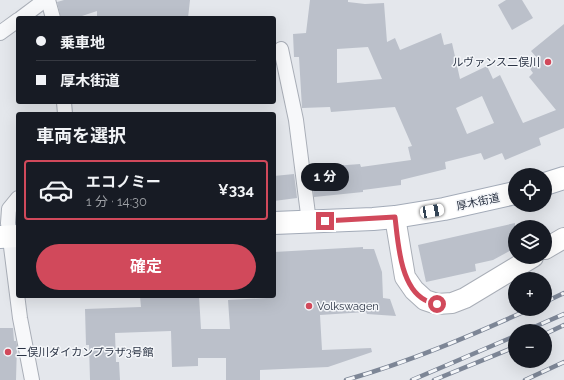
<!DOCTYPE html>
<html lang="ja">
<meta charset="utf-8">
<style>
body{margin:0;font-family:Raleway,"Noto Sans JP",sans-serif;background:#20242c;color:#f1f3f6;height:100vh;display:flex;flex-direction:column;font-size:15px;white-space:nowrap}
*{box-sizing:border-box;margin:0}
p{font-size:13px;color:#9ea1a6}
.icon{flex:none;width:22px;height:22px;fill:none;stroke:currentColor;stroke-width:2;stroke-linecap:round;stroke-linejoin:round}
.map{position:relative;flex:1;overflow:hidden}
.side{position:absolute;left:16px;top:112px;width:260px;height:186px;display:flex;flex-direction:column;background:#171b24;border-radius:4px;box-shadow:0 4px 16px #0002}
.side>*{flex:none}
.top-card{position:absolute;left:16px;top:16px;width:260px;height:88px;border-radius:4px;box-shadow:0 4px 16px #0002;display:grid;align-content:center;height:88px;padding:0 20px;background:#171b24}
.controls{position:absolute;left:508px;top:168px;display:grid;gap:8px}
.controls a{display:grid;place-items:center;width:44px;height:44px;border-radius:50%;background:#171b24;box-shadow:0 4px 16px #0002;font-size:20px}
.end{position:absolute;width:18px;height:18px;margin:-9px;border:5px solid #d1495b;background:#fff;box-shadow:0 0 0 2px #fff}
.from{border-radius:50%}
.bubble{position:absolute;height:28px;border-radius:14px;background:#171b24;box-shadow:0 4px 16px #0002;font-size:13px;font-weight:700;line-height:28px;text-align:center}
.car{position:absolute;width:12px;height:24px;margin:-12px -6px;border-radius:5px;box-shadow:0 0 3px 1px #0007;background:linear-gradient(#fff 24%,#345 0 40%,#fff 0 76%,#345 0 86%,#fff 0)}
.top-card b{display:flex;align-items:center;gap:14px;height:38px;font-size:15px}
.top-card b+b{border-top:1px solid #363941}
.top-card i{width:10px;height:10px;background:#f1f3f6}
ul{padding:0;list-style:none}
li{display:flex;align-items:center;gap:12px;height:60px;margin:0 8px 6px;padding:0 12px;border:2px solid #363941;border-radius:4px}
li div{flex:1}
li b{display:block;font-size:15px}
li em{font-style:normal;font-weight:700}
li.selected{border-color:#d1495b}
li>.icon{width:36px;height:36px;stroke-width:1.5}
h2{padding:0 20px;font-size:18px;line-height:48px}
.primary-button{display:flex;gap:8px;margin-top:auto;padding:8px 20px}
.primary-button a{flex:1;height:46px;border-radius:24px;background:#d1495b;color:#fff;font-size:16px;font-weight:700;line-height:46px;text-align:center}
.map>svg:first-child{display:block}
.building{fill:#bbc0ca;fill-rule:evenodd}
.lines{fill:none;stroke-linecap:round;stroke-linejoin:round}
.street-casing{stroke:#a9aeb7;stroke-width:16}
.secondary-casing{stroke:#a9aeb7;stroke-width:22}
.primary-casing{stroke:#a3abb8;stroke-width:24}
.street{stroke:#f7f8fa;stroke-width:14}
.secondary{stroke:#fff;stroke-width:20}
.primary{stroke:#fff;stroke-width:22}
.rail-casing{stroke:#7d8696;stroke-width:4.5}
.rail{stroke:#f4f6f9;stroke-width:3;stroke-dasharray:9;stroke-linecap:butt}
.route{stroke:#d1495b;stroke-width:5}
.poi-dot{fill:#d1495b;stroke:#f4f6f9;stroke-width:1.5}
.labels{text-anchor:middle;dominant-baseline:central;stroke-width:3;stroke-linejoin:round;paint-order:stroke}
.poi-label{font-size:11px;fill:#2b3445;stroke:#f4f6f9;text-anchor:start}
.street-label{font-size:11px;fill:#2b3445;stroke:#f4f6f9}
</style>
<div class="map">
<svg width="564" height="380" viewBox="0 0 564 380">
<rect width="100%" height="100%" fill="#e4e7ec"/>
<g class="building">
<path d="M64,0H190L188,18H97V11L76,18H61L57,2Z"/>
<path d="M310,0H348V2L365,4L384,3L387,42L395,38L400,50L441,33L444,45L452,43L460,79L487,66L493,79L500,75L523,123L556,110L529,77L533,73L528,66L537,58L531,51L564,24V128L539,138L541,145L505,160L502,153L484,160L481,153L445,162L446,169L401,180V185L363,190V192L314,197L311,173L312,172L321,171V167L360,164L361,167L411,160L408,147L412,146L395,107L331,112L330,107L302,108L299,57H294L293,34L306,33ZM368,47L382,79L337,83V49ZM482,96L494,123L467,134L456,108Z"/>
<path d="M506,0H522L533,18L512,30L498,5Z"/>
<path d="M294,174L297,198L274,201V176Z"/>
<path d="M515,223V248L493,260L475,264L476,271L426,282L418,245Z"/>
<path d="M363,247V249H374L382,272L383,298L390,299L396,316L367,314L366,312L320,315L322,350L371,348L372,352L328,367L260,370V380H226V358H198V366L172,367L171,331L115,333L116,362H119L120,380H90L89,345H86L85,309L141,307L140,296H199L201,329H230L228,300L267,298V296H274V271H275L274,252Z"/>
<path d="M0,328H13L14,341H16L17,345L16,380H0Z"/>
</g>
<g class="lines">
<g class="street-casing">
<g id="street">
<path d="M48,0L53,18"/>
<path d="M21,18L45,0"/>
<path d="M0,33L18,20"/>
<path d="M281,49L296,120L309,222"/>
<path d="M64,102L65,114"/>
<path d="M18,198L9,209L8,223L20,318L32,380"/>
</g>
</g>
<g class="secondary-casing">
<g id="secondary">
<path d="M395,217L405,277L414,290L425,300L437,304L452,303L465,298L533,257"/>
<path d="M545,249L564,238"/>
</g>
</g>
<g class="primary-casing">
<g id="primary">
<path d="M545,184L564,178"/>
<path d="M274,223L373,219L395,217L444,209L515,193"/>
<path d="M0,237L18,236"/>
</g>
</g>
<use href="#street" class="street"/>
<use href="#secondary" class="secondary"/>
<use href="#primary" class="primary"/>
<g class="rail-casing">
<g id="rail">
<path d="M545,302L564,293"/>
<path d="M525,331L564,314"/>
<path d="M545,334L564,325"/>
<path d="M346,380C409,362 470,336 530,309"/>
<path d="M412,380L515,336"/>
<path d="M434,380L515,347"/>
<path d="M525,380L564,362"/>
</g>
</g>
<use href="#rail" class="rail"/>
</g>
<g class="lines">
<path class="route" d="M325,221L395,217C398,242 400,287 425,300C428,302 433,303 437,304"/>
</g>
<g class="poi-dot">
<circle cx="548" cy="62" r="4"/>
<circle cx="309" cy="306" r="4"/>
<circle cx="8" cy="352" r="4"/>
</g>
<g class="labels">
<g class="poi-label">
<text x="540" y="62" text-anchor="end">ルヴァンス二俣川</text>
<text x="317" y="306">Volkswagen</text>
<text x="16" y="352">二俣川ダイカンプラザ3号館</text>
</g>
<g class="street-label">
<text transform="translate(478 202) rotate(-12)">厚木街道</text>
</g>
</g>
</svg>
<div class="controls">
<a><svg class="icon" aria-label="locate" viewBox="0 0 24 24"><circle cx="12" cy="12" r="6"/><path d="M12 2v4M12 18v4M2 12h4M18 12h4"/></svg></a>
<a><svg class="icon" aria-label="layers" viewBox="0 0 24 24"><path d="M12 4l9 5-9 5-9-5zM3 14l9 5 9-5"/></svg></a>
<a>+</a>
<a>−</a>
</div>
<i class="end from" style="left:437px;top:304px"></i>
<i class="end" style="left:325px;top:221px"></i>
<div class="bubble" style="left:301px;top:163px;width:48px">1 分</div>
<i class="car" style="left:432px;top:211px;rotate:80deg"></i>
<div class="top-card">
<b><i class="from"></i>乗車地</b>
<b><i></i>厚木街道</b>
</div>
<section class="side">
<h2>車両を選択</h2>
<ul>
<li class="selected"><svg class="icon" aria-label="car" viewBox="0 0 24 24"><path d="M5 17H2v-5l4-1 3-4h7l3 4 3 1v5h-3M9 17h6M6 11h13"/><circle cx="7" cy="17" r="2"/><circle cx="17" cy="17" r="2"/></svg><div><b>エコノミー</b><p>1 分 · 14:30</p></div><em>¥334</em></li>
</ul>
<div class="primary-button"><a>確定</a></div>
</section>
</div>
